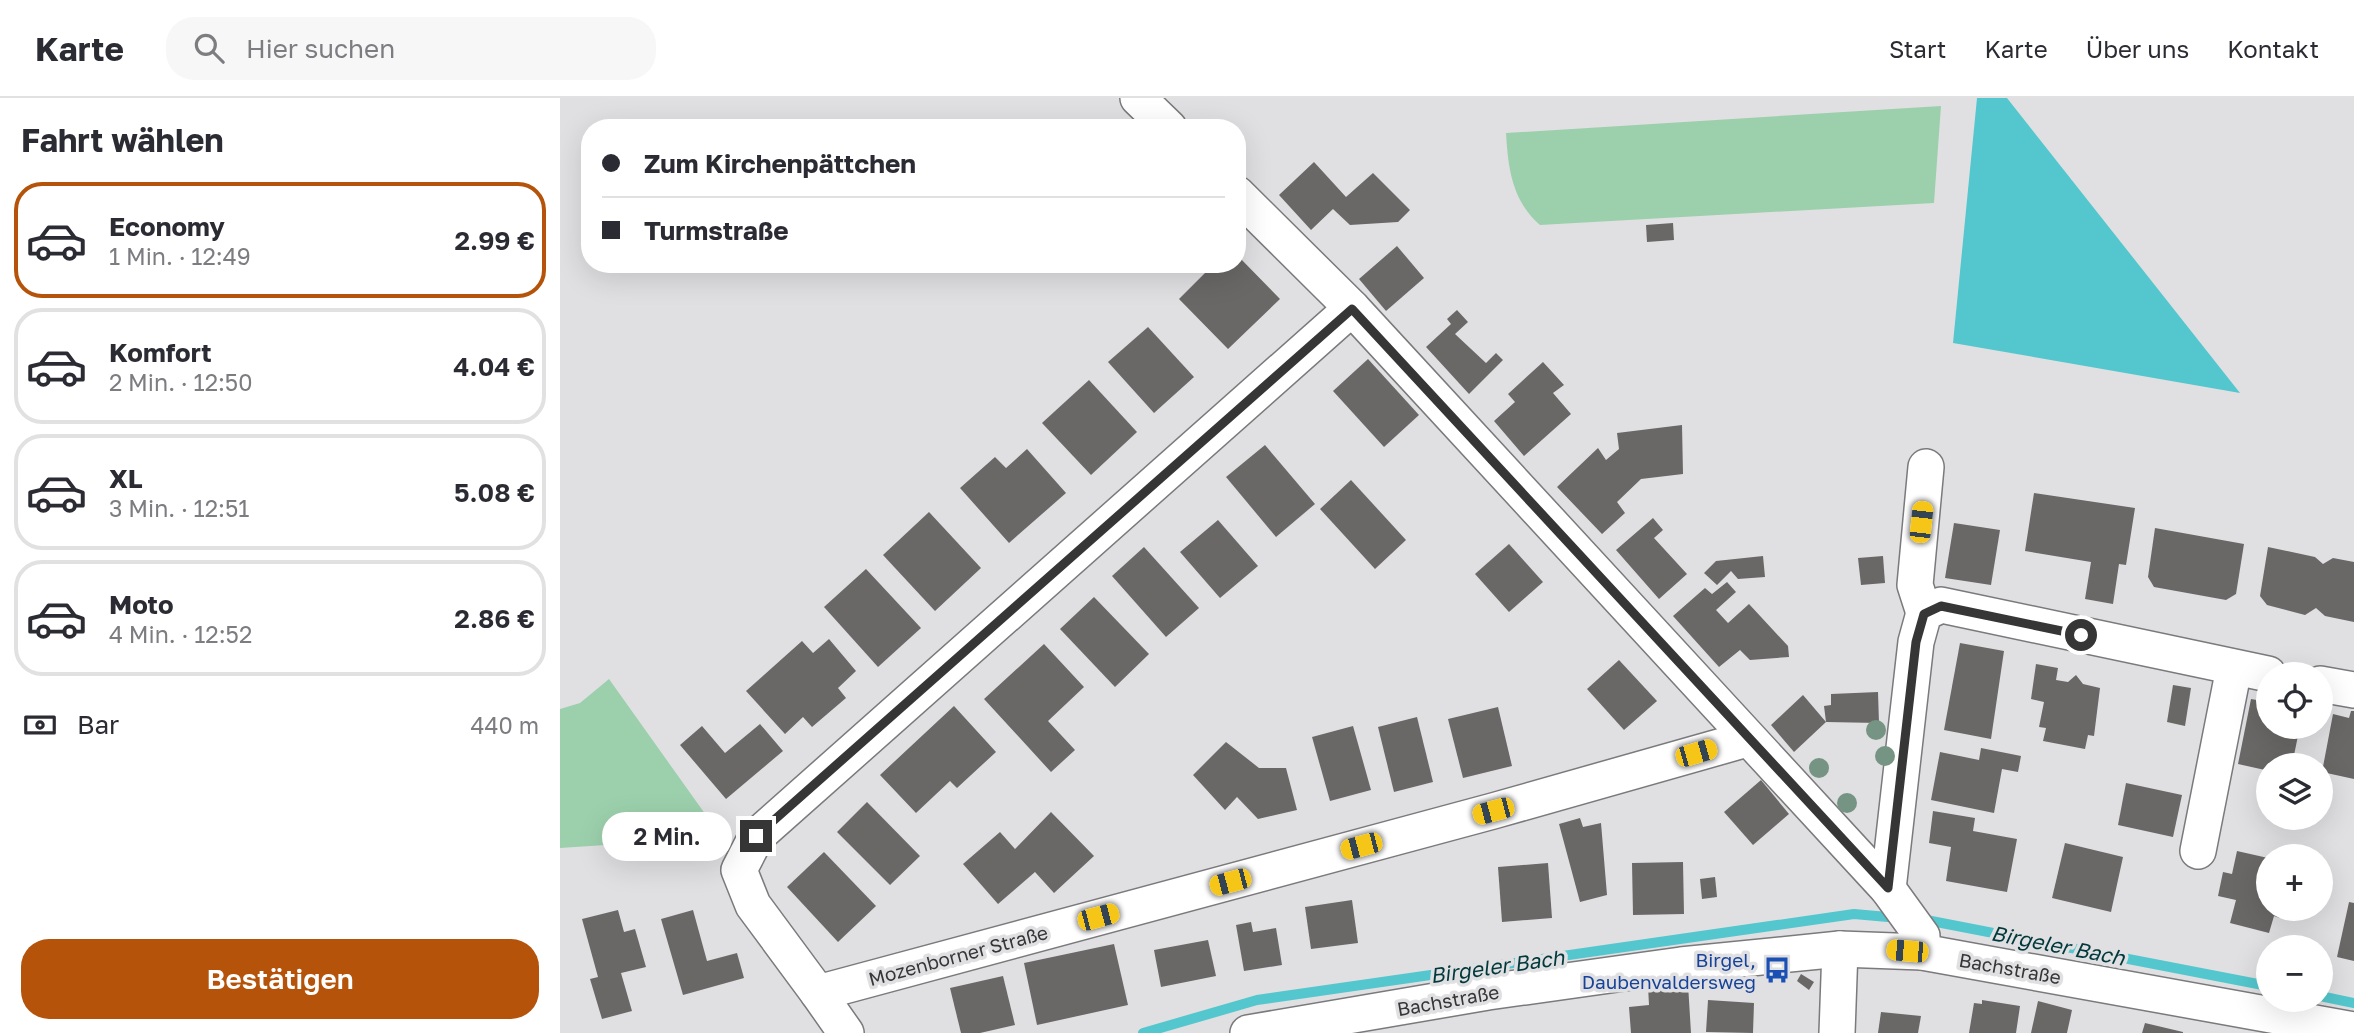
<!DOCTYPE html>
<html lang="de">
<meta charset="utf-8">
<style>
body{margin:0;font-family:"Golos Text",sans-serif;background:#f7f7f7;color:#2b2b33;height:100vh;display:flex;flex-direction:column;font-size:26px;white-space:nowrap}
*{box-sizing:border-box;margin:0}
p{font-size:23px;color:#7c7c81}
.icon{flex:none;width:38px;height:38px;fill:none;stroke:currentColor;stroke-width:2;stroke-linecap:round;stroke-linejoin:round}
.map{position:relative;flex:1;overflow:hidden}
.drawer{display:flex;flex-direction:column;background:#fff;width:560px}
.drawer>*{flex:none}
.hud{position:absolute;left:21px;top:21px;width:665px;height:154px;border-radius:28px;box-shadow:0 7px 28px #0002;display:grid;align-content:center;height:154px;padding:0 21px;background:#fff}
.tools{position:absolute;left:1696px;top:564px;display:grid;gap:14px}
.tools a{display:grid;place-items:center;width:77px;height:77px;border-radius:50%;background:#fff;box-shadow:0 7px 28px #0002;font-size:35px}
.end{position:absolute;width:32px;height:32px;margin:-16px;border:9px solid #363637;background:#fff;box-shadow:0 0 0 4px #fff}
.from{border-radius:50%}
.bubble{position:absolute;height:49px;border-radius:24px;background:#fff;box-shadow:0 7px 28px #0002;font-size:23px;font-weight:600;line-height:49px;text-align:center}
.car{position:absolute;width:21px;height:42px;margin:-21px -10px;border-radius:9px;box-shadow:0 0 5px 2px #0007;background:linear-gradient(#f5c518 24%,#345 0 40%,#f5c518 0 76%,#345 0 86%,#f5c518 0)}
.hud b{display:flex;align-items:center;gap:24px;height:66px;font-size:26px}
.hud b+b{border-top:2px solid #e1e1e2}
.hud i{width:18px;height:18px;background:#2b2b33}
ul{padding:0;list-style:none}
li{display:flex;align-items:center;gap:21px;height:116px;margin:0 14px 10px;padding:0 7px;border:4px solid #e1e1e2;border-radius:28px}
li div{flex:1}
li b{display:block;font-size:26px}
li em{font-style:normal;font-weight:600}
li.on{border-color:#b45309}
li>.icon{width:63px;height:63px;stroke-width:1.5}
h2{padding:0 21px;font-size:32px;line-height:84px}
.pay{display:flex;align-items:center;gap:18px;height:77px;padding:0 21px;font-size:26px}
.pay p{margin-inline-start:auto}
.action{display:flex;gap:14px;margin-top:auto;padding:14px 21px}
.action a{flex:1;height:80px;border-radius:28px;background:#b45309;color:#fff;font-size:28px;font-weight:600;line-height:80px;text-align:center}
header{display:flex;align-items:center;gap:42px;box-sizing:border-box;height:98px;padding:0 35px;background:#fff;border-bottom:2px solid #e1e1e2}
header strong{font-size:33px}
nav{display:flex;gap:38px;margin-inline-start:auto;font-size:24px}
.search{width:490px;height:63px;background:#f7f7f7;display:flex;align-items:center;gap:18px;box-sizing:border-box;padding:0 24px;border-radius:28px;color:#7c7c81;font-size:26px}
main{display:flex;flex:1;min-height:0}
.map>svg:first-child{display:block}
.green{fill:#9cd0ac}
.water{fill:#53c7cd}
.lines{fill:none;stroke-linecap:round;stroke-linejoin:round}
.stream{stroke:#53c7cd;stroke-width:10}
.building{fill:#6a6866}
.minor-casing{stroke:#7a7a7d;stroke-width:38}
.minor{stroke:#fff;stroke-width:35}
.tree{fill:#769483}
.route{stroke:#363637;stroke-width:9}
.labels{text-anchor:middle;dominant-baseline:central;stroke-width:7;stroke-linejoin:round;paint-order:stroke}
.street-label{font-size:19px;fill:#363637;stroke:#e0e0e3}
.transit-label{font-size:19px;fill:#164399;stroke:#e0e0e3;text-anchor:end}
.water-label{font-size:21px;font-style:italic;fill:#00383b;stroke:#e0e0e3}
</style>
<header>
<strong>Karte</strong>
<div class="search"><svg class="icon" aria-label="search" viewBox="0 0 24 24"><circle cx="10" cy="10" r="6"/><path d="M15 15l6 6"/></svg>Hier suchen</div>
<nav><a>Start</a><a>Karte</a><a>Über uns</a><a>Kontakt</a></nav>
</header>
<main>
<section class="drawer">
<h2>Fahrt wählen</h2>
<ul>
<li class="on"><svg class="icon" aria-label="car" viewBox="0 0 24 24"><path d="M5 17H2v-5l4-1 3-4h7l3 4 3 1v5h-3M9 17h6M6 11h13"/><circle cx="7" cy="17" r="2"/><circle cx="17" cy="17" r="2"/></svg><div><b>Economy</b><p>1 Min. · 12:49</p></div><em>2.99 €</em></li>
<li><svg class="icon" aria-label="car" viewBox="0 0 24 24"><path d="M5 17H2v-5l4-1 3-4h7l3 4 3 1v5h-3M9 17h6M6 11h13"/><circle cx="7" cy="17" r="2"/><circle cx="17" cy="17" r="2"/></svg><div><b>Komfort</b><p>2 Min. · 12:50</p></div><em>4.04 €</em></li>
<li><svg class="icon" aria-label="car" viewBox="0 0 24 24"><path d="M5 17H2v-5l4-1 3-4h7l3 4 3 1v5h-3M9 17h6M6 11h13"/><circle cx="7" cy="17" r="2"/><circle cx="17" cy="17" r="2"/></svg><div><b>XL</b><p>3 Min. · 12:51</p></div><em>5.08 €</em></li>
<li><svg class="icon" aria-label="car" viewBox="0 0 24 24"><path d="M5 17H2v-5l4-1 3-4h7l3 4 3 1v5h-3M9 17h6M6 11h13"/><circle cx="7" cy="17" r="2"/><circle cx="17" cy="17" r="2"/></svg><div><b>Moto</b><p>4 Min. · 12:52</p></div><em>2.86 €</em></li>
</ul>
<div class="pay"><svg class="icon" aria-label="cash" viewBox="0 0 24 24"><path d="M3 7h18v10H3z"/><circle cx="12" cy="12" r="2"/></svg>Bar<p>440 m</p></div>
<div class="action"><a>Bestätigen</a></div>
</section>
<div class="map">
<svg width="1794" height="935" viewBox="0 0 1794 935">
<rect width="100%" height="100%" fill="#e0e0e3"/>
<g class="green">
<path d="M1381,8L1374,105L980,127C952,103 948,70 946,35Z"/>
<path d="M49,581L153,727L128,748L122,742L0,750V611L20,605Z"/>
</g>
<path class="water" d="M1417,0H1447L1680,295L1393,245Z"/>
<g class="lines">
<g class="stream">
<path d="M1361,821L1708,888"/>
<path d="M1760,898L1794,905"/>
<path d="M583,935L697,902L1294,816L1339,820"/>
</g>
</g>
<g class="building">
<path d="M754,64L786,99L813,75L850,112L838,124L790,127L773,111L751,132L719,97Z"/>
<path d="M1113,125L1114,142L1087,144L1086,127Z"/>
<path d="M837,148L864,180L826,213L799,181Z"/>
<path d="M677,157L720,201L668,251L619,201L654,166H677Z"/>
<path d="M897,212L908,224L895,236L926,265L936,255L943,262L909,296L866,249L891,226L887,221Z"/>
<path d="M588,229L634,279L594,315L548,264Z"/>
<path d="M808,261L859,317L824,349L773,293Z"/>
<path d="M983,264L1004,287L993,295L1011,316L964,358L934,323L955,304L948,296Z"/>
<path d="M529,282L577,334L531,377L482,325Z"/>
<path d="M1122,327L1123,376L1081,381L1057,404L1065,415L1042,436L997,389L1038,350L1046,362L1059,351L1057,335Z"/>
<path d="M705,347L755,406L716,439L666,379Z"/>
<path d="M467,351L506,395L449,445L400,390L435,359L446,370Z"/>
<path d="M791,382L846,442L815,471L760,411Z"/>
<path d="M1474,395L1575,410L1566,467L1559,466L1553,506L1525,501L1531,464L1465,453Z"/>
<path d="M369,414L421,470L375,513L323,457Z"/>
<path d="M1093,420L1103,432L1094,440L1127,476L1099,501L1056,452Z"/>
<path d="M658,422L698,468L660,500L620,454Z"/>
<path d="M1394,425L1440,432L1431,487L1385,480Z"/>
<path d="M1595,430L1684,446L1676,496L1666,502L1594,489L1588,479Z"/>
<path d="M949,446L983,484L949,514L915,476Z"/>
<path d="M584,449L639,510L606,539L552,478Z"/>
<path d="M1708,449L1755,459L1763,466L1773,460L1794,464V524L1765,518L1756,510L1745,517L1707,507L1700,498Z"/>
<path d="M1203,458L1205,479L1178,481L1171,473L1157,487L1144,475L1156,463Z"/>
<path d="M1323,458L1325,485L1301,487L1298,460Z"/>
<path d="M306,471L361,530L318,569L264,509Z"/>
<path d="M1167,484L1176,494L1156,512L1168,525L1189,506L1228,548L1229,559L1190,562L1180,552L1159,569L1113,518L1145,490L1152,496Z"/>
<path d="M534,499L589,556L555,589L500,531Z"/>
<path d="M269,541L296,573L278,590L286,600L252,629L243,619L225,636L186,593L242,543L253,555Z"/>
<path d="M1400,545L1444,553L1431,641L1384,632Z"/>
<path d="M484,546L524,589L488,623L515,652L491,674L424,601Z"/>
<path d="M1059,562L1097,603L1064,632L1027,591Z"/>
<path d="M1476,566L1498,570L1496,582L1508,584L1516,577L1523,586L1540,590L1534,638L1528,637L1525,651L1483,643L1486,630L1479,629L1484,604L1471,601Z"/>
<path d="M1613,587L1631,590L1625,628L1607,624Z"/>
<path d="M1318,594L1319,625L1266,624L1234,654L1211,627L1243,597L1266,624L1264,608L1271,607V596Z"/>
<path d="M1691,601L1708,604V628H1740L1732,667H1708L1705,672L1678,666Z"/>
<path d="M394,608L436,654L397,690L390,683L356,715L320,677Z"/>
<path d="M938,609L952,668L903,680L888,621Z"/>
<path d="M1791,613H1794V681L1762,674L1773,616L1789,620Z"/>
<path d="M857,619L873,684L834,694L818,629Z"/>
<path d="M200,626L223,653L166,701L120,647L142,628L165,655Z"/>
<path d="M793,628L811,692L770,703L752,639Z"/>
<path d="M666,644L699,670H726L737,712L698,721L677,699L665,712L633,677Z"/>
<path d="M1421,650L1461,658L1458,674L1442,671L1434,715L1371,702L1380,654L1419,662Z"/>
<path d="M1201,682L1229,716L1193,747L1164,714Z"/>
<path d="M1566,685L1622,697L1613,739L1558,727Z"/>
<path d="M307,704L360,758L330,787L277,734Z"/>
<path d="M1373,713L1415,720L1413,733L1457,741L1447,794L1386,783L1391,749L1369,745Z"/>
<path d="M491,714L534,758L494,795L475,774L438,806L403,766L440,734L455,751Z"/>
<path d="M1020,720L1023,729L1041,725L1047,797L1020,804L999,726Z"/>
<path d="M1505,745L1563,759L1551,814L1492,800Z"/>
<path d="M1677,753L1708,760V810H1722L1720,820L1714,818L1709,835L1670,825L1676,802L1658,798L1663,774L1672,776Z"/>
<path d="M264,754L316,808L278,844L227,789Z"/>
<path d="M1123,764L1124,816L1073,817L1072,765Z"/>
<path d="M988,765L992,820L942,824L938,769Z"/>
<path d="M1155,779L1157,799L1142,801L1140,781Z"/>
<path d="M792,802L798,845L751,851L745,809Z"/>
<path d="M1789,804L1794,805V863L1777,859Z"/>
<path d="M58,812L64,834L75,831L86,869L61,875L72,913L42,921L30,881L38,879L22,821Z"/>
<path d="M133,812L147,863L177,855L184,880L123,897L101,821Z"/>
<path d="M691,824L693,834L716,830L722,867L684,873L676,827Z"/>
<path d="M648,842L656,878L601,889L594,852Z"/>
<path d="M554,846L568,907L477,927L464,865Z"/>
<path d="M1241,876L1254,884L1249,892L1237,883Z"/>
<path d="M443,878L455,927L420,935H401L390,890Z"/>
<path d="M1128,886L1131,935H1071L1069,909L1089,907L1088,888Z"/>
<path d="M1148,902L1194,905L1193,935L1146,934Z"/>
<path d="M1422,902L1460,908L1456,935H1409L1414,905L1422,906Z"/>
<path d="M1478,903L1512,912L1507,935H1471Z"/>
<path d="M1321,914L1361,918L1358,935H1318Z"/>
<path d="M1585,925L1623,934V935H1582Z"/>
</g>
<g class="lines">
<g class="minor-casing">
<g id="minor">
<path d="M578,0L609,30"/>
<path d="M677,96L792,210L1328,791L1362,838V854"/>
<path d="M792,210L196,739L179,772L193,807L258,895L933,713L1187,641"/>
<path d="M1364,515L1355,487L1366,369"/>
<path d="M1760,586L1794,592"/>
<path d="M1638,753L1674,570"/>
<path d="M1328,791L1356,544L1364,515L1381,507L1708,576"/>
<path d="M258,895L286,935"/>
<path d="M688,935L928,894L1121,867L1280,851L1362,854L1794,932"/>
<path d="M1277,935L1280,851"/>
</g>
</g>
<use href="#minor" class="minor"/>
</g>
<g class="tree">
<circle cx="1316" cy="632" r="10"/>
<circle cx="1325" cy="658" r="10"/>
<circle cx="1259" cy="670" r="10"/>
<circle cx="1287" cy="705" r="10"/>
</g>
<g class="lines">
<path class="route" d="M196,738L792,211L1328,790L1356,544L1364,516L1381,508L1521,537"/>
</g>
<defs>
<g id="bus-bare" transform="scale(2.1)"><path d="M-5-6H5V4H4V6H2V4H-2V6H-4V4H-5ZM-3.5-4V0h7V-4ZM-3.5 1.2v1.5H-2V1.2ZM2 1.2v1.5H3.5V1.2Z" fill="#1a4fb4" stroke="#e0e0e3" stroke-width="2.5" paint-order="stroke"/></g>
</defs>
<g fill-rule="evenodd">
<use href="#bus-bare" x="1217" y="872"/>
</g>
<g class="labels">
<g class="street-label">
<text transform="translate(398 857) rotate(-15)">Mozenborner Straße</text>
<text transform="translate(1450 870) rotate(10)">Bachstraße</text>
<text transform="translate(888 902) rotate(-10)">Bachstraße</text>
</g>
<g class="transit-label">
<text x="1196" y="861">Birgel,<tspan x="1196" dy="22">Daubenvaldersweg</tspan></text>
</g>
<g class="water-label">
<text transform="translate(1498 847) rotate(11)">Birgeler Bach</text>
<text transform="translate(937 868) rotate(-8)">Birgeler Bach</text>
</g>
</g>
</svg>
<div class="tools">
<a><svg class="icon" aria-label="locate" viewBox="0 0 24 24"><circle cx="12" cy="12" r="6"/><path d="M12 2v4M12 18v4M2 12h4M18 12h4"/></svg></a>
<a><svg class="icon" aria-label="layers" viewBox="0 0 24 24"><path d="M12 4l9 5-9 5-9-5zM3 14l9 5 9-5"/></svg></a>
<a>+</a>
<a>−</a>
</div>
<i class="end from" style="left:1521px;top:537px"></i>
<i class="end" style="left:196px;top:738px"></i>
<div class="bubble" style="left:42px;top:714px;width:130px">2 Min.</div>
<i class="car" style="left:1361px;top:424px;rotate:6deg"></i>
<i class="car" style="left:1136px;top:655px;rotate:74deg"></i>
<i class="car" style="left:933px;top:713px;rotate:255deg"></i>
<i class="car" style="left:801px;top:748px;rotate:255deg"></i>
<i class="car" style="left:670px;top:784px;rotate:255deg"></i>
<i class="car" style="left:538px;top:819px;rotate:75deg"></i>
<i class="car" style="left:1347px;top:853px;rotate:275deg"></i>
<div class="hud">
<b><i class="from"></i>Zum Kirchenpättchen</b>
<b><i></i>Turmstraße</b>
</div>
</div>
</main>
